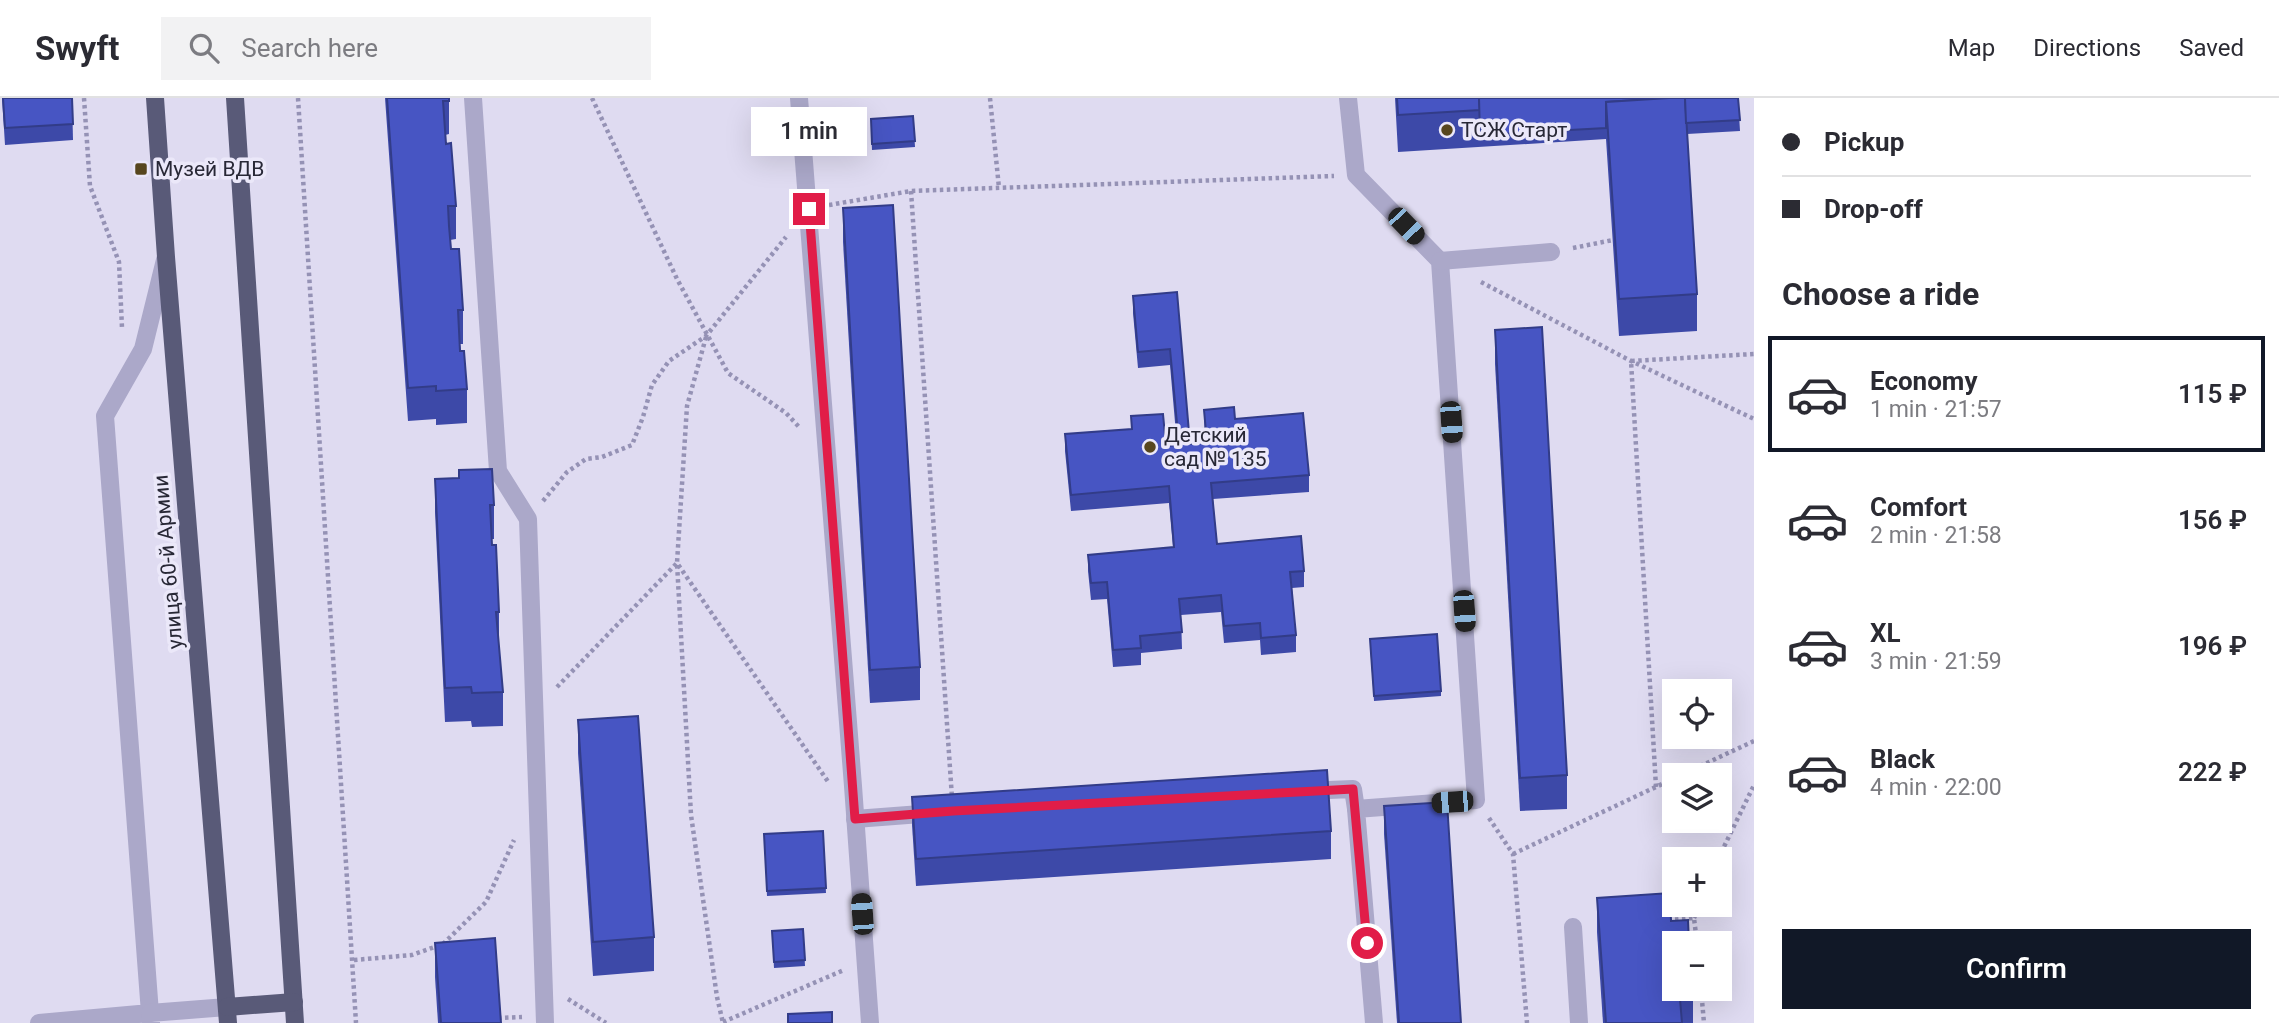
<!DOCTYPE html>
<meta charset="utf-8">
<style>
body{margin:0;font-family:Roboto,sans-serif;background:#f2f2f3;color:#2b2b33;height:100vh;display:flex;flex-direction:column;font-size:26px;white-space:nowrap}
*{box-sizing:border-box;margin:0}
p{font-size:23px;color:#7c7c81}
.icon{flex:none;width:38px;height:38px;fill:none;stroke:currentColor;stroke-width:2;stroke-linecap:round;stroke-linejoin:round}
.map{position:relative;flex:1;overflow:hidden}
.details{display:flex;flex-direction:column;background:#fff;width:525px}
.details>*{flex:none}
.top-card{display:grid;align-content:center;height:154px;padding:0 28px;background:#fff}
.tools{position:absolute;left:1662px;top:581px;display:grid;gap:14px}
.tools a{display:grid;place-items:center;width:70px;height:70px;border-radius:0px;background:#fff;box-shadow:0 7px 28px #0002;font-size:35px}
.end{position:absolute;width:32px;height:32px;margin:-16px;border:9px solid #e11d48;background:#fff;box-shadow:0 0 0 4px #fff}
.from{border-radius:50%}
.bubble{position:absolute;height:49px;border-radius:0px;background:#fff;box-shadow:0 7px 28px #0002;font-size:23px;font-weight:600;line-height:49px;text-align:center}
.car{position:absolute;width:21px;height:42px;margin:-21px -10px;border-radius:9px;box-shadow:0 0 5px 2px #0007;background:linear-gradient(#222 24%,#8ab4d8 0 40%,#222 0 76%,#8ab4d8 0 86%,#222 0)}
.top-card b{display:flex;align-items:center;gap:24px;height:66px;font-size:26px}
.top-card b+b{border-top:2px solid #e1e1e2}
.top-card i{width:18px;height:18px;background:#2b2b33}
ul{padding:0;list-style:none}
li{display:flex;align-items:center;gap:21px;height:116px;margin:0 14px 10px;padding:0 14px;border:4px solid transparent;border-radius:0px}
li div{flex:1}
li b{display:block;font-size:26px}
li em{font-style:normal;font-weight:600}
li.current{border-color:#111827}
li>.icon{width:63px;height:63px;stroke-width:1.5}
h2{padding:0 28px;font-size:32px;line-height:84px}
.action{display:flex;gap:14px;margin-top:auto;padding:14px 28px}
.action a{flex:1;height:80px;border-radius:0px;background:#111827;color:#fff;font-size:28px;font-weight:600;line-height:80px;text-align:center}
header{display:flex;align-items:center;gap:42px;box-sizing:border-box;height:98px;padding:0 35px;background:#fff;border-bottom:2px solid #e1e1e2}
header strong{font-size:33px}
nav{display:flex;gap:38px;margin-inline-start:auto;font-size:24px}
.search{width:490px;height:63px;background:#f2f2f3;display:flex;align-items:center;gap:18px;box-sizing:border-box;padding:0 24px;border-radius:0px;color:#7c7c81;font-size:26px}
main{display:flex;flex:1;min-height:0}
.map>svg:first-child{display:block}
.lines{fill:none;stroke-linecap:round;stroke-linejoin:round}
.path{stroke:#9592b5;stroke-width:4.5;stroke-dasharray:3.5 3.5;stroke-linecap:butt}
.minor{stroke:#aba8c9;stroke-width:18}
.major{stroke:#595a78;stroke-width:18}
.wall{fill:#3d49a8}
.building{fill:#4755c3;stroke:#323c88;stroke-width:2}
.route{stroke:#e11d48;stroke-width:9}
.poi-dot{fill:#57461e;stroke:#ebe8f9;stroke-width:2.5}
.labels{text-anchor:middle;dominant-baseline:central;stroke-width:7;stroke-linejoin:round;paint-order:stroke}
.poi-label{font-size:21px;fill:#282836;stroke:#ebe8f9;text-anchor:start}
.street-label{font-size:21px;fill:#282836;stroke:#ebe8f9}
</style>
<header>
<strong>Swyft</strong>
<div class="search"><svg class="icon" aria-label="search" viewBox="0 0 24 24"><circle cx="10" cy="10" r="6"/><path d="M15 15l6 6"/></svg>Search here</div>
<nav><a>Map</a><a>Directions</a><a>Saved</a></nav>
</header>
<main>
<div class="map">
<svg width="1754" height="925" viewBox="0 0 1754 925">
<rect width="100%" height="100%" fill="#dfdbf1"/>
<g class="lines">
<g class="path">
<path d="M84,0L90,88L119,164L122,230"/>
<path d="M298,0L356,925"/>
<path d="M592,0L677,181L728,275L786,315L800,330"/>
<path d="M990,0L999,90"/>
<path d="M911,93L952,700"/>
<path d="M829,107L911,93L1334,78"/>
<path d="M1573,150L1613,142"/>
<path d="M1481,184L1631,263L1754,321"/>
<path d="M706,239L687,308L677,465L691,717L717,899L723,925"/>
<path d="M543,403L567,374L586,361L602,359L632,347L643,319L652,287L669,263L706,238L786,139"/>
<path d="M557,589L677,465L829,685"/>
<path d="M1681,677L1754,643"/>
<path d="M1656,689L1631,263L1754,256"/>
<path d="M1489,720L1513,756L1527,925"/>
<path d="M1513,756L1675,680"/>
<path d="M1718,761L1754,687"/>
<path d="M1694,820L1700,807"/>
<path d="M1668,822L1694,820L1697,845"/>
<path d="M354,862L412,857L443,846L486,804L514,742"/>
<path d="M1701,891L1704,925"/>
<path d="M568,901L606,925"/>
<path d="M498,920L522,919"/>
<path d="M723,924L844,872"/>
</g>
<g class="minor">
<path d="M473,0L498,373L528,421L545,925"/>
<path d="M799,0L853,688L870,925"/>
<path d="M1348,0L1356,77L1440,163L1476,702L1356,711L1374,925"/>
<path d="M1440,163L1551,154"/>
<path d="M1304,693L1353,691L1356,711"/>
<path d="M855,721L934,715"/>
<path d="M1573,829L1579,925"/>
<path d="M39,925L150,915L105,318L143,251L165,162"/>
<path d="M151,925L150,915L227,909"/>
</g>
<g class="major">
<path d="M155,0L166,159L228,925"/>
<path d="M235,0L295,925"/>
<path d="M227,909L294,904"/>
</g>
</g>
<g class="wall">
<path d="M2,0H72L73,42L5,47Z"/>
<path d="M385,0H449V36L445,37L446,46L456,108V141L450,142L451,151L463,212V246H460L467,291V325L436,327V321L408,323Z"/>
<path d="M1395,0H1738L1740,33L1687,36L1697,196V233L1619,238L1606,41L1398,54Z"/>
<path d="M913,18L915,49L872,52L871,27Z"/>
<path d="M843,110L920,569V602L870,605L843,144Z"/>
<path d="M1177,194L1190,346L1205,345L1204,312L1235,321L1309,377V394L1213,401L1217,446L1304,473V489L1292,490L1296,537V554L1261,557L1260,542L1224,545L1221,514L1181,517L1182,551L1141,555V567L1113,569L1107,501L1091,502L1088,473V457L1173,449L1169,405L1071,413L1065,353V336L1131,331V318L1166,348L1177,347L1170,267L1138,270L1133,215V198Z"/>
<path d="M1495,232L1567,677V711L1520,713L1495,266Z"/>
<path d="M435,381L494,407V441H491L499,514V548L503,594V628L472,629L471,623L445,624L435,414Z"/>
<path d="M1370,547L1441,593V598L1374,603Z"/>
<path d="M578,622L654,839V873L593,878L578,655Z"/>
<path d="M912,699L1331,733V761L916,788L912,727Z"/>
<path d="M1384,708L1461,925H1397L1384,736Z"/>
<path d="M823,733L826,795L767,798L764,736Z"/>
<path d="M1597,800L1671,823L1693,900V925H1603L1597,834Z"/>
<path d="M803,831L805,868L774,870L772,833Z"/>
<path d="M435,845L501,925H438L435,879Z"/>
</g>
<g class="building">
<path d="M3,0H72L73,26L5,30Z"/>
<path d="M387,0H449V3H443L446,46L451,45L456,108H448L449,128L451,151H459L463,212H458L460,253H464L467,291L436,293V288L408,290Z"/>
<path d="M1397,0H1479L1480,12L1398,17Z"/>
<path d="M1479,0H1669L1606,4V30L1480,37Z"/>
<path d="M1669,0H1685L1697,196L1619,201L1606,4Z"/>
<path d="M1685,0H1738L1740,22L1686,25Z"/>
<path d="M913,18L915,43L872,46L871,21Z"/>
<path d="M893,107L920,569L870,572L843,110Z"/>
<path d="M1177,194L1190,346L1207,345L1204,312L1234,309L1235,321L1303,315L1309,377L1211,385L1217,446L1301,438L1304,473L1290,474L1296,537L1261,540L1260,525L1224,528L1221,497L1179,501L1182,534L1140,538L1141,550L1113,552L1107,484L1091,485L1088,457L1174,449L1169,388L1071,397L1065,336L1132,331L1131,318L1163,316L1166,348L1179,347L1170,251L1138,254L1133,198Z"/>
<path d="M1542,229L1567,677L1520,680L1495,232Z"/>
<path d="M492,371L494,407H490L492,447H496L499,514H496L503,594L472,595L471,589L445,590L435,381L459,380V372Z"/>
<path d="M1437,536L1441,593L1374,598L1370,541Z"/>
<path d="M638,618L654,839L593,844L578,622Z"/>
<path d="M1327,672L1331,733L916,761L912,699Z"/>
<path d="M1447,704L1461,925H1399L1384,708Z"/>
<path d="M823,733L826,790L767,793L764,736Z"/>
<path d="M1670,795L1671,823L1688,822L1689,845H1675V891H1692L1693,900L1680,901L1682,925H1606L1597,800Z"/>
<path d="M803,831L805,862L774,864L772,833Z"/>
<path d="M495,840L501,925H441L435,845Z"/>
<path d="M832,914V925H788V916Z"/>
</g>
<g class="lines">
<path class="route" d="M809,111L855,721L953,713L1353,691L1367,845"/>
</g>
<g class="poi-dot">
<circle cx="1447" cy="32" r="7"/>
<rect x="134" y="64" width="14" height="14" rx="3.5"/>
<circle cx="1150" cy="349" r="7"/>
</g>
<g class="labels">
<g class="poi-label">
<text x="1461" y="32">ТСЖ Старт</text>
<text x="155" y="71">Музей ВДВ</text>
<text x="1164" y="337">Детский<tspan x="1164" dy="24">сад № 135</tspan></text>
</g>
<g class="street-label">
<text transform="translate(168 464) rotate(-95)">улица 60-й Армии</text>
</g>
</g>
</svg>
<div class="tools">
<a><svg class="icon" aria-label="locate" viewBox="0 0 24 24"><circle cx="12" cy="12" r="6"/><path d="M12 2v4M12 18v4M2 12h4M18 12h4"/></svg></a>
<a><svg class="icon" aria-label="layers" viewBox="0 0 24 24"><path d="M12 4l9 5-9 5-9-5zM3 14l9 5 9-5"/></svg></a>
<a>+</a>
<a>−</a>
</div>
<i class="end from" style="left:1367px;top:845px"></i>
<i class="end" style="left:809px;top:111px"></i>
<div class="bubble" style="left:751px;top:9px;width:116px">1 min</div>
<i class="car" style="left:1406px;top:128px;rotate:136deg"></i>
<i class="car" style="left:1451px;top:324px;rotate:176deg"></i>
<i class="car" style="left:1464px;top:513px;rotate:176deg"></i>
<i class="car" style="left:1452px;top:704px;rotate:266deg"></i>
<i class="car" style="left:862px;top:816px;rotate:356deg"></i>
</div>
<section class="details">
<div class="top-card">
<b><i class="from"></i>Pickup</b>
<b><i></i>Drop-off</b>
</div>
<h2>Choose a ride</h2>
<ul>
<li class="current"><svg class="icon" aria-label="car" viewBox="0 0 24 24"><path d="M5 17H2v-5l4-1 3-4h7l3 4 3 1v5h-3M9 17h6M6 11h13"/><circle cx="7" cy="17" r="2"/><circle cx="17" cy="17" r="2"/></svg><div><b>Economy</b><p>1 min · 21:57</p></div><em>115 ₽</em></li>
<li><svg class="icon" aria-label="car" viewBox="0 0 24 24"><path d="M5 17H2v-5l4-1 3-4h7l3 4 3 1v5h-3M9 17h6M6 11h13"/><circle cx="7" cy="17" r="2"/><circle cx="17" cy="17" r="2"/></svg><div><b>Comfort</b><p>2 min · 21:58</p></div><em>156 ₽</em></li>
<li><svg class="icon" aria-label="car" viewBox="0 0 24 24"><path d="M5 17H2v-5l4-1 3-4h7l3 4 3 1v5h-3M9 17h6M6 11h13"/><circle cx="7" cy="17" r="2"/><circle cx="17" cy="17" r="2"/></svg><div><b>XL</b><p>3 min · 21:59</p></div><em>196 ₽</em></li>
<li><svg class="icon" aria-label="car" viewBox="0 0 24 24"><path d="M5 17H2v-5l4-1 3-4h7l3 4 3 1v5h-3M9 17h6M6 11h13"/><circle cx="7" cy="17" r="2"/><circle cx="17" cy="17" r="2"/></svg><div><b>Black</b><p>4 min · 22:00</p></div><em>222 ₽</em></li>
</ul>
<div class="action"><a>Confirm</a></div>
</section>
</main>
